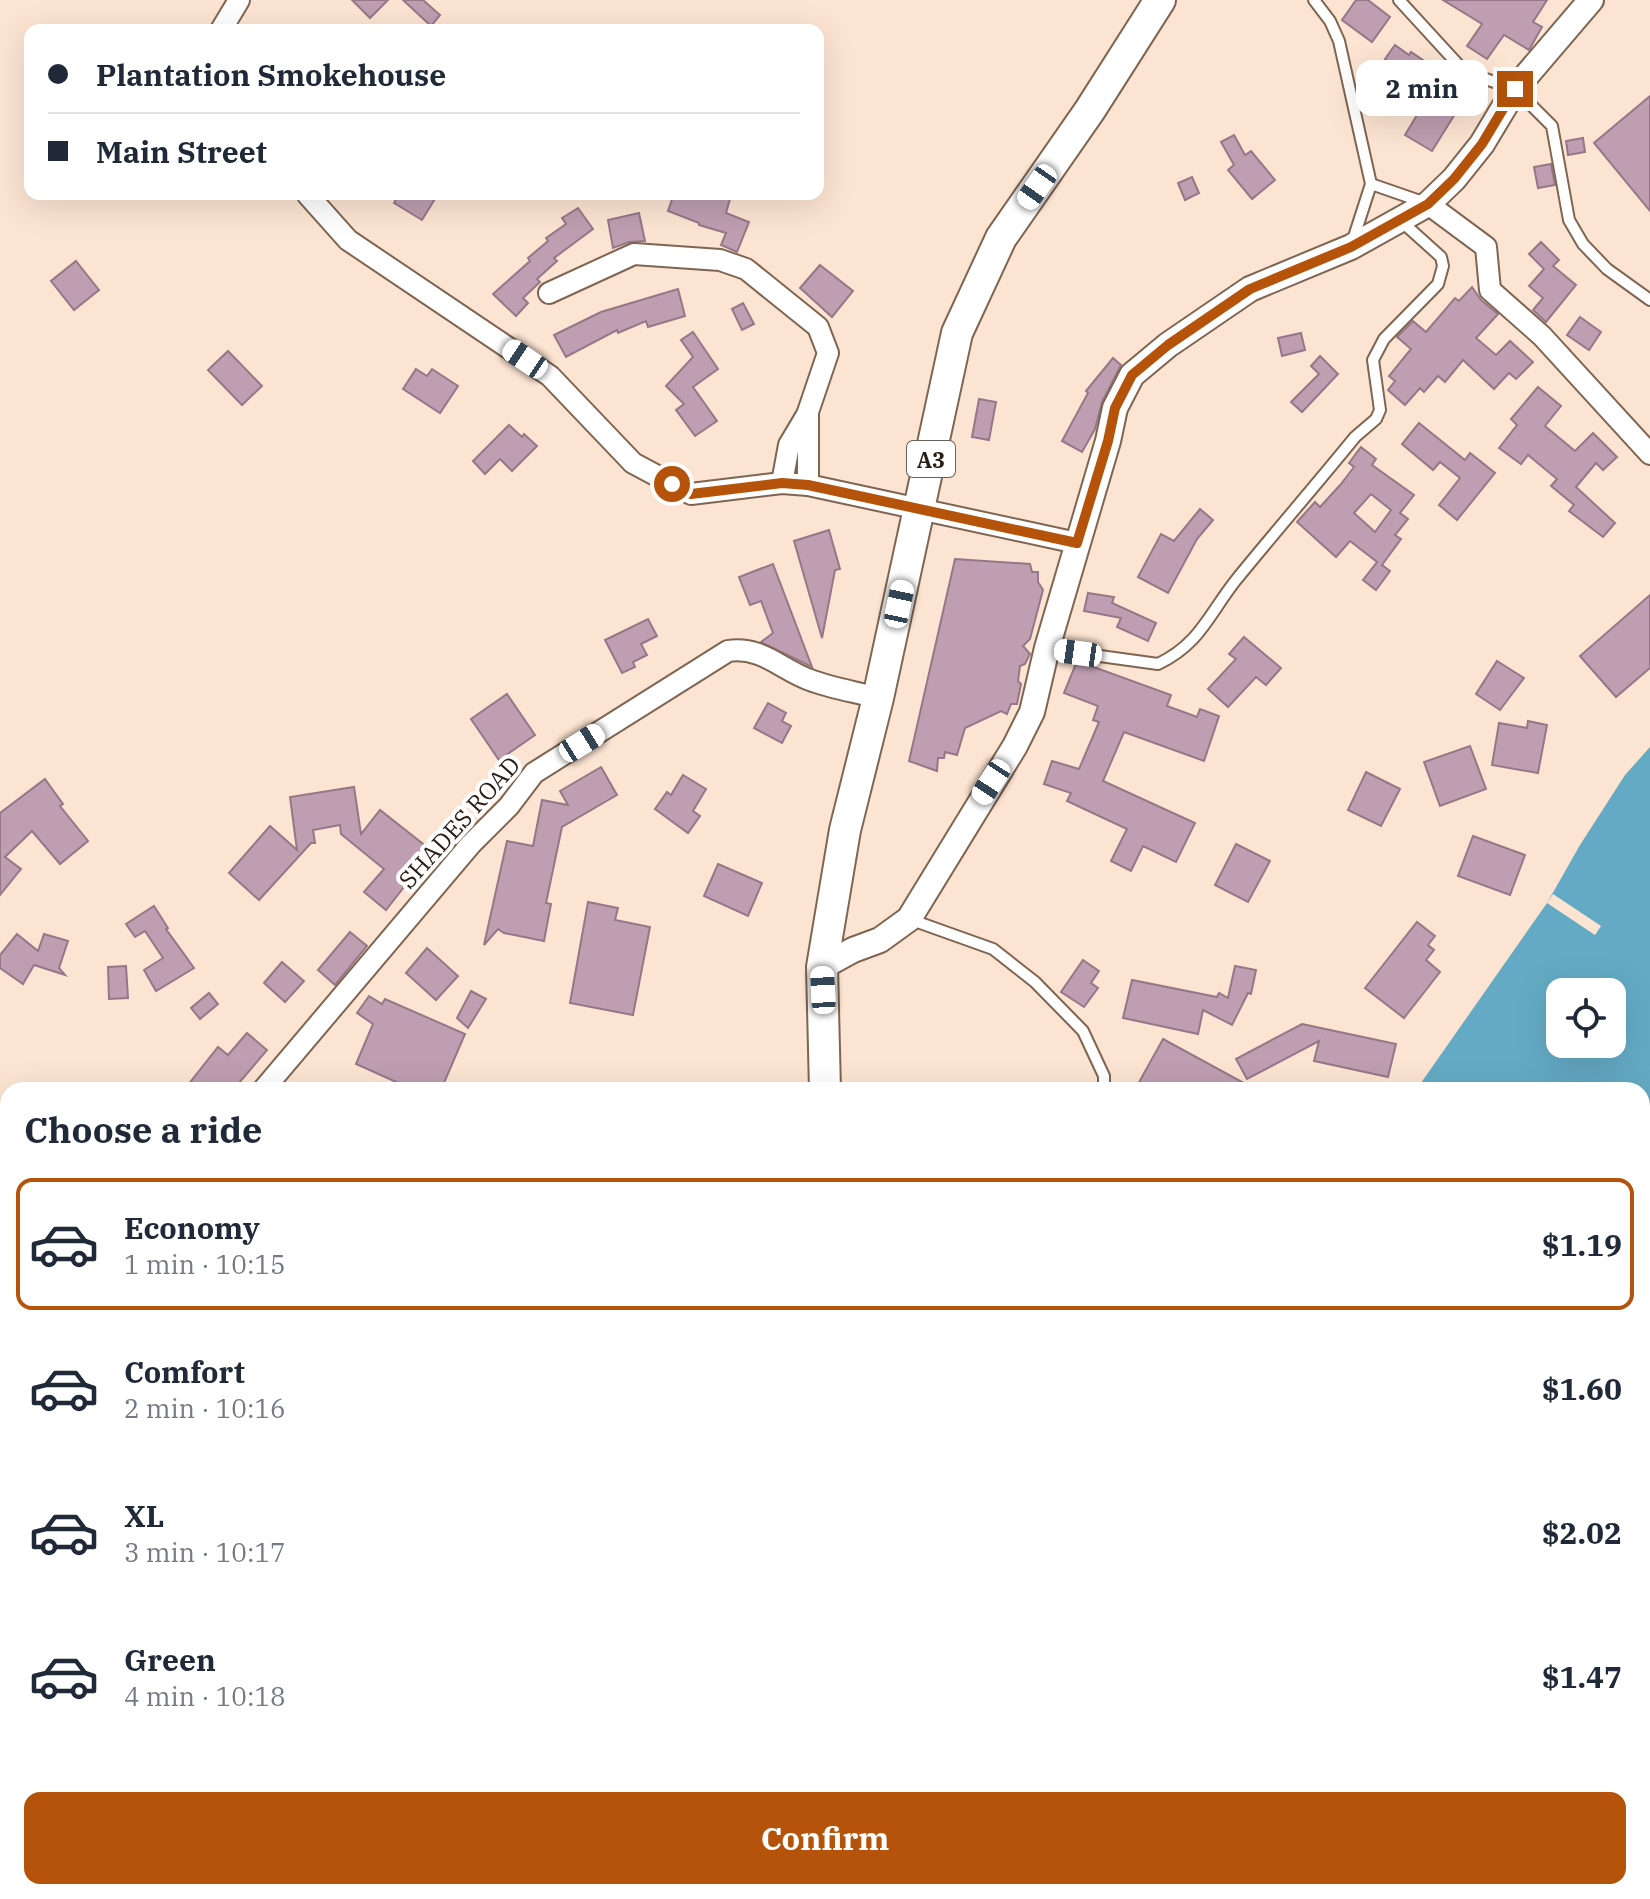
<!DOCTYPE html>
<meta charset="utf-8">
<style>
body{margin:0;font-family:"IBM Plex Serif",serif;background:#f6f6f7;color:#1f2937;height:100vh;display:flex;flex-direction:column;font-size:30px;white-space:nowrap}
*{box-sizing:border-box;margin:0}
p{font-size:26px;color:#747a83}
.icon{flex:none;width:44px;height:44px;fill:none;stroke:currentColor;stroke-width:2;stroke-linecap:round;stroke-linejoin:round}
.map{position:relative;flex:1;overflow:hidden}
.side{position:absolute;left:0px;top:1082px;width:1650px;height:818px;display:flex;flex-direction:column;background:#fff;border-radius:24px 24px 0 0;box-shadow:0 8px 32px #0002}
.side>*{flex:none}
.guide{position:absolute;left:24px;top:24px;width:800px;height:176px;border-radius:16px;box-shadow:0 8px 32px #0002;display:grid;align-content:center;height:176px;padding:0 24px;background:#fff}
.buttons{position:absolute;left:1546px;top:978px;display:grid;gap:16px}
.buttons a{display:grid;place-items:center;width:80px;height:80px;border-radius:16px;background:#fff;box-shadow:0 8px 32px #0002;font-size:40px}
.end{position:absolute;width:36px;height:36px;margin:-18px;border:10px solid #b45309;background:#fff;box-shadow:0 0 0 4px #fff}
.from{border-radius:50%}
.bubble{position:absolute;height:56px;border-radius:16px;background:#fff;box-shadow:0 8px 32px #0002;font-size:26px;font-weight:700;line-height:56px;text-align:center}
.car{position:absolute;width:24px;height:48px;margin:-24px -12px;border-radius:10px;box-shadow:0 0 6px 2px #0007;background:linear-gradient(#fff 24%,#345 0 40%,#fff 0 76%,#345 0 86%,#fff 0)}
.guide b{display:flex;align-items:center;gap:28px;height:76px;font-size:30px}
.guide b+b{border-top:2px solid #e0e1e3}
.guide i{width:20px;height:20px;background:#1f2937}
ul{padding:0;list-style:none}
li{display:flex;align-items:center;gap:24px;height:132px;margin:0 16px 12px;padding:0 8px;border:4px solid transparent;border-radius:16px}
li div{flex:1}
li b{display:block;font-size:30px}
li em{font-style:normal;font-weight:700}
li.on{border-color:#b45309}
li>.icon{width:72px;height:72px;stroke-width:1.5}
h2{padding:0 24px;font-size:36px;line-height:96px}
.cta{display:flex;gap:16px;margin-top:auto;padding:16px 24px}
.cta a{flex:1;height:92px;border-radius:16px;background:#b45309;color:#fff;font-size:32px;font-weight:700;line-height:92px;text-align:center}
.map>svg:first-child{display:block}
.water{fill:#64aac4;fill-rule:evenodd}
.pier{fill:#fce4d2}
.building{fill:#be9eb0;stroke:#957788;stroke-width:2;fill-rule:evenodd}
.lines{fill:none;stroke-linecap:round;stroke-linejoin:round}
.service-casing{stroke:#7f6551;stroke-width:14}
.minor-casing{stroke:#7f6551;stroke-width:24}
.tertiary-casing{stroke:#7f6551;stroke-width:28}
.primary-casing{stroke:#7f6551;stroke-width:34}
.service{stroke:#fff;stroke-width:10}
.minor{stroke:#fff;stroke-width:20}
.tertiary{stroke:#fff;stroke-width:24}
.primary{stroke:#fff;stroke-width:30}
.route{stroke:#b45309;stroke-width:10}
.labels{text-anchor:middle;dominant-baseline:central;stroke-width:8;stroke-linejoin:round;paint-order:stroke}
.shield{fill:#fff;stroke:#68615b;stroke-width:2}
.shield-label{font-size:22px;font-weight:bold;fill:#271d15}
.street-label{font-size:24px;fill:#271d15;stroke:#fff}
</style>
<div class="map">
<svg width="1650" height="1899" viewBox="0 0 1650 1899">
<rect width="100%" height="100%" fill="#fce4d2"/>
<path class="water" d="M1650,747V1899H963V1892H1642V1090H1416L1547,903L1580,845L1625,775ZM1560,992H1612V1044H1560Z"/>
<path class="pier" d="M1553,894L1601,926L1595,935L1547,903Z"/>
<g class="building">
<path d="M352,0H388L370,18Z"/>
<path d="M403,0H423L440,15L431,26Z"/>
<path d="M1356,0H1368L1390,17L1372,42L1342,20Z"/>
<path d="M1443,0H1547L1533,22L1542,27L1529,50L1504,35L1487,59L1467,46L1482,24Z"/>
<path d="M1395,45L1409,55L1411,52L1442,73L1432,88L1477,86L1478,113L1455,114L1432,151L1405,135L1420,110L1387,87L1399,69L1385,59Z"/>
<path d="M1650,96V211L1594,143Z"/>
<path d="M1234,135L1245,155L1251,151L1275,180L1252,199L1228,170L1234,165L1221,142Z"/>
<path d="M1583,138L1585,152L1568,155L1566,141Z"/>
<path d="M1551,164L1555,185L1538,188L1534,167Z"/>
<path d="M1192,177L1199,193L1185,200L1178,183Z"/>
<path d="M399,194H438L422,220L394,203Z"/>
<path d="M674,194H714L730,199L726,213L749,222L737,252L721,245L726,233L699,225V223L668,211Z"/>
<path d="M578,208L593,229L554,258L557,261L537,279L540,282L523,298L528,303L516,316L493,294L530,261L528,258L548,241L546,238L566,224L562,218Z"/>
<path d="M639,213L645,241L629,242L613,248L608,220Z"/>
<path d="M1541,242L1559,260L1553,266L1576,285L1546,322L1533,310L1543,298L1529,286L1544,269L1529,254Z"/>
<path d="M76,261L99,290L74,310L51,281Z"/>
<path d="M820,265L853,291L832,317L800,288Z"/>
<path d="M1472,287L1481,300L1498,314L1476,338L1496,355L1510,341L1533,362L1516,379L1509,373L1494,389L1463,360L1445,382L1438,376L1424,392L1420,388L1405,405L1388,390L1395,381L1389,376L1411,349L1397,337L1413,321L1426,332L1455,298L1459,301Z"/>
<path d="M678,289L685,316L648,327L646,321L618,333L617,330L566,357L554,335L601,312Z"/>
<path d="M743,303L754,324L742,330L732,309Z"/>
<path d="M1580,317L1601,332L1589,350L1567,335Z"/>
<path d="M693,332L718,369L693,387L717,421L695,436L676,410L684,404L666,386L693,357L681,340Z"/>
<path d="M1301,333L1305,350L1282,356L1278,338Z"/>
<path d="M228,351L262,386L242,405L208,370Z"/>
<path d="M1320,356L1338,374L1302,412L1291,402L1319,374L1311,366Z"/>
<path d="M1113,358L1121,365L1102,402L1095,429L1082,452L1062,441L1088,393L1086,391Z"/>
<path d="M416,369L427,376L432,369L458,386L440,413L403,389Z"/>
<path d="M1538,387L1561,406L1545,426L1575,451L1593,433L1617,457L1603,470L1596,463L1576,487L1615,523L1603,537L1569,511L1574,505L1551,486L1557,479L1528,455L1521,464L1499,448L1517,425L1511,419Z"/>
<path d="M979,399L996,402L989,440L972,437Z"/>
<path d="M1419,423L1465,460L1470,453L1495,473L1457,520L1439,505L1460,478L1440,462L1433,470L1402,444Z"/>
<path d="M509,425L522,437L524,434L537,446L512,471L500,459L485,474L473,461Z"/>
<path d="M1361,447L1376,459L1372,465L1414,495L1400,513L1408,519L1395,535L1401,539L1382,565L1390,571L1376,590L1363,580L1377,562L1350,541L1336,557L1297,522L1315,502L1320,507L1341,484L1354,467L1349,463ZM1371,494L1391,510L1375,532L1354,513Z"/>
<path d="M1200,509L1213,520L1197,539L1168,593L1138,577L1161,534L1174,541Z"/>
<path d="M829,530L840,569L835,570L822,638L794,541Z"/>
<path d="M955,559L1030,564L1032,572H1038V582L1043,590L1030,639L1023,646L1030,654L1025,664L1020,666L1018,681L1021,684L1017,704H1011L1007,714L1001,711L965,728L957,755L945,752L944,758H938L937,771L909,761Z"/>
<path d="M773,564L812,667L761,642L773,633L761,601L750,605L739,577Z"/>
<path d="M1088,593L1114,597L1112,603L1156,623L1148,641L1117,627L1121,618L1084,611Z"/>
<path d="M1650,595V668L1616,697L1580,656Z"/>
<path d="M648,619L657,636L641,644L647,655L633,662L635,667L622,673L605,640Z"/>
<path d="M1244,637L1281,668L1266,685L1256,677L1228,707L1208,689L1236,659L1229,654Z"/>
<path d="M1077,661L1171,695L1167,706L1197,717L1200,709L1219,716L1204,761L1124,732L1103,781L1195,823L1176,862L1143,846L1131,871L1111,861L1127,829L1067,801L1071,793L1044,784L1052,761L1079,769L1099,722L1093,720L1098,706L1064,693Z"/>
<path d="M1497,661L1524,678L1500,710L1476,694Z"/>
<path d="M507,694L535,735L499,760L471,719Z"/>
<path d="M768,703L786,713L782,721L791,726L782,743L754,728Z"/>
<path d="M1528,721L1547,725L1538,773L1492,765L1499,723L1527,728Z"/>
<path d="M1470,746L1486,789L1440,806L1424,762Z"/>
<path d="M601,767L617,795L562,827L546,903L551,904L544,941L504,933L498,929L484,945L507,841L533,846L542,800L568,805L560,791Z"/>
<path d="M1366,772L1400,789L1381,826L1348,810Z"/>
<path d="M683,775L706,789L693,811L700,816L688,833L655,809L667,792L671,795Z"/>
<path d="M45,779L63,804L60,806L88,841L60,864L32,831L5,857L21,869L0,895V813Z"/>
<path d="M354,787L361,834L380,810L432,851L386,910L364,892L384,869L341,834L340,825L313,830L315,843H311L259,900L229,873L270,826L297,850L290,797Z"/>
<path d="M1473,836L1525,855L1510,895L1458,876Z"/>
<path d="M1236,844L1270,861L1248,902L1215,885Z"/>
<path d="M718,864L762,883L748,916L704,896Z"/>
<path d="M588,902L618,908L615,920L650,927L633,1015L570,1003Z"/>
<path d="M154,906L168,928L166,929L194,968L156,991L144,970L163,958L145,931L135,937L126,924Z"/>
<path d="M1417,922L1435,936L1428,945L1434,950L1426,960L1440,972L1404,1018L1365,988Z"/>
<path d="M350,932L367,946L335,985L318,970Z"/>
<path d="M17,934L38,951L44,934L68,941L59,968L65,975L34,965L23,984L0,968V955Z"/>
<path d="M427,948L458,976L436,1000L406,973Z"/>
<path d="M1083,960L1099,971L1091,983L1098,988L1084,1007L1061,992Z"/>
<path d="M282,962L304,981L285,1002L264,983Z"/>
<path d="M126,966L128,998L109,999L108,967Z"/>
<path d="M1235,966L1256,970L1251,994L1248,993L1232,1025L1203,1010L1198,1034L1123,1018L1132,980L1217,997L1219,993L1228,998Z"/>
<path d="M471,991L486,999L468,1028L457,1018Z"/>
<path d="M209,993L218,1004L200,1019L191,1008Z"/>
<path d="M369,996L382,1004L385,999L465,1034L441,1090H414L356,1064L373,1024L357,1013Z"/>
<path d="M1302,1024L1396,1044L1388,1077L1314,1061L1319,1041L1247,1079L1236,1059Z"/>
<path d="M247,1033L267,1050L233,1090H184L218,1047L228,1055Z"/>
<path d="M1163,1039L1242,1082L1227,1090H1149L1138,1084Z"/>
</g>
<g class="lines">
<g class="service-casing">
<g id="service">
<path d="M1314,0L1330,21L1339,41L1371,184L1353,240"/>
<path d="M1399,0L1465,72L1515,89L1552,126L1569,220L1583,244L1607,269L1650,300"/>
<path d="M1371,184L1426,203"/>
<path d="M1049,649L1158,664C1200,644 1209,614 1236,580C1275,532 1316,485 1355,437L1376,419L1380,410L1373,360L1384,339L1438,284L1443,266L1441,257L1401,221"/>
<path d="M909,919L993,949L1035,982L1083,1031L1104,1076V1090"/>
</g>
</g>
<g class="minor-casing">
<g id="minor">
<path d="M221,30L239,0"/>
<path d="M307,194L348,240L550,376L633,463L691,494L782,483L808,485L1077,543"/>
<path d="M1428,204L1486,247L1490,290L1542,336L1650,454"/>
<path d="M549,293L634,254L720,260L746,269L818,327L828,353L808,412V485"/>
<path d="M782,483L789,445L808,413"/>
<path d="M263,1090L471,844L509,806L534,773L728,651C762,646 780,669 810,680C831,688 856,692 878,698"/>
<path d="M0,1588L8,1591"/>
<path d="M410,1892L420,1899"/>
<path d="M102,1899L104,1892"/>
<path d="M495,1899L499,1892"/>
</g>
</g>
<g class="tertiary-casing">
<g id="tertiary">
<path d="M822,967L853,950L880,940L909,919L1015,746L1032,712L1047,648L1108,441L1115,408L1132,375L1168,345L1250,289L1351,247L1428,204L1454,179L1482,144L1515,89L1591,0"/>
<path d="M0,1295L8,1300"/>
</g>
</g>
<g class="primary-casing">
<g id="primary">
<path d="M825,1090L822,967L845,830L878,698L957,333L1001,238L1090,110L1160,0"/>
<path d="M691,1899L694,1892"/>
</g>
</g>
<use href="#service" class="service"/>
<use href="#minor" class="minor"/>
<use href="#tertiary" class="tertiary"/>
<use href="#primary" class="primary"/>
</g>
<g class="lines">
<path class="route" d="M672,484L691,494L782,483L808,485L1077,543L1108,441L1115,408L1132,375L1168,345L1250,289L1351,247L1428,204L1454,179L1482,144L1515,89"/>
</g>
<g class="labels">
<rect class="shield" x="907" y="441" width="48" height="36" rx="6"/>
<g class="shield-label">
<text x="931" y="459">A3</text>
</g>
<g class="street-label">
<text transform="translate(459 822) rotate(-48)">SHADES ROAD</text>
</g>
</g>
</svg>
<div class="buttons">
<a><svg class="icon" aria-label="locate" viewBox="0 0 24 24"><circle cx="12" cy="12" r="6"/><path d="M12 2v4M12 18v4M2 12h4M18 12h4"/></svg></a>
</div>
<i class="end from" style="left:672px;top:484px"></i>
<i class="end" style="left:1515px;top:89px"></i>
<div class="bubble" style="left:1356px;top:60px;width:132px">2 min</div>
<i class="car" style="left:1037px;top:187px;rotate:215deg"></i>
<i class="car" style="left:525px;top:359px;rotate:304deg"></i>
<i class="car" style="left:899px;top:604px;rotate:12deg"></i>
<i class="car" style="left:1078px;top:653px;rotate:278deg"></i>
<i class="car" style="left:582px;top:743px;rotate:58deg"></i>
<i class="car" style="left:991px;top:782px;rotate:213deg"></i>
<i class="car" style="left:823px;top:990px;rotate:357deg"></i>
<div class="guide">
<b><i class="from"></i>Plantation Smokehouse</b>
<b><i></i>Main Street</b>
</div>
<section class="side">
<h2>Choose a ride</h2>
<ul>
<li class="on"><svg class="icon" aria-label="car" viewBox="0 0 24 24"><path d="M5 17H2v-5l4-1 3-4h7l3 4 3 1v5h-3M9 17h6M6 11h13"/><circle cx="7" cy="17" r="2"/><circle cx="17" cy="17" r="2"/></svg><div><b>Economy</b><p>1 min · 10:15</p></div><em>$1.19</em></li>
<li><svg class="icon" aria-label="car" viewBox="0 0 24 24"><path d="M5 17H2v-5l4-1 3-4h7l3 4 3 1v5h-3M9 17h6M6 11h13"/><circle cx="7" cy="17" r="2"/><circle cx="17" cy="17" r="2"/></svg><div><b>Comfort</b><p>2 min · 10:16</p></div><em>$1.60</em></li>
<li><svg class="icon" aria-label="car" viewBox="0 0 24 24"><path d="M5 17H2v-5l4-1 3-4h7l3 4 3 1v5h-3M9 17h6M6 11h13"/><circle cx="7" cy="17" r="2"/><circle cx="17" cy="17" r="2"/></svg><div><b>XL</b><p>3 min · 10:17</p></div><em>$2.02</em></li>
<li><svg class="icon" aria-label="car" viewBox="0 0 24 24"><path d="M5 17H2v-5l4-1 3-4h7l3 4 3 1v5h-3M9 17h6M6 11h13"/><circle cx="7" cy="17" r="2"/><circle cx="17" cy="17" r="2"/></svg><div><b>Green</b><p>4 min · 10:18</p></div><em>$1.47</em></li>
</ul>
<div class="cta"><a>Confirm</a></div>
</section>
</div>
